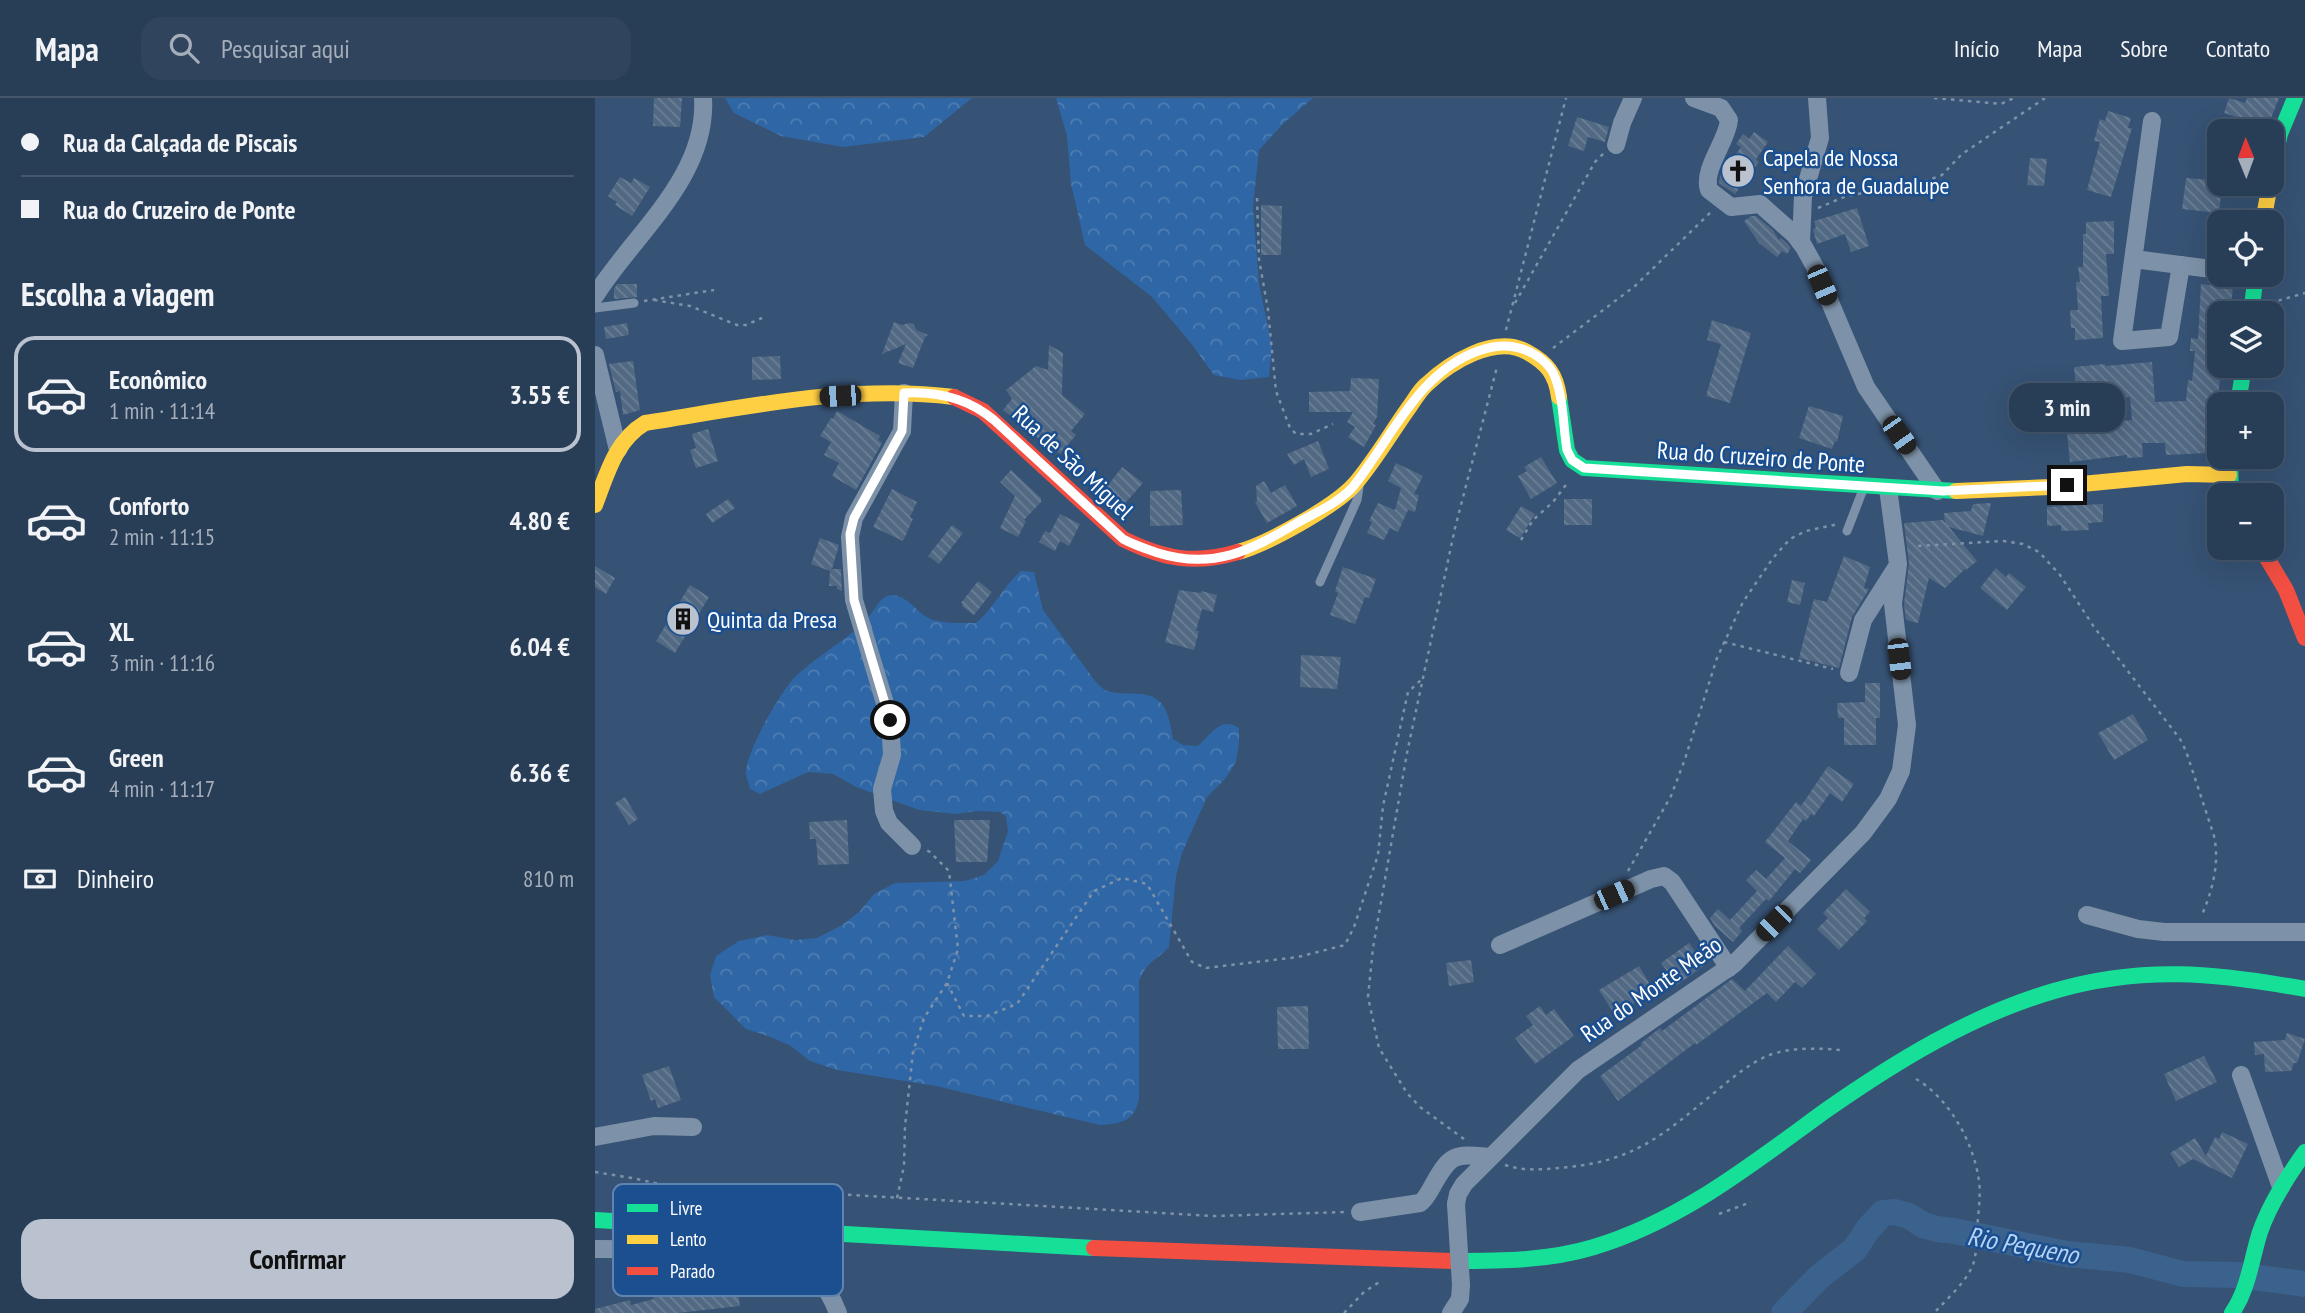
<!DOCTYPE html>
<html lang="pt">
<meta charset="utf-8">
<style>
body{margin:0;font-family:"PT Sans Narrow",sans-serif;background:#30455d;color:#f1f3f6;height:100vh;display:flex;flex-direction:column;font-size:26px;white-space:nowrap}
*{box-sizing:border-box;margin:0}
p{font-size:23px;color:#a5aeba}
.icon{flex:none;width:38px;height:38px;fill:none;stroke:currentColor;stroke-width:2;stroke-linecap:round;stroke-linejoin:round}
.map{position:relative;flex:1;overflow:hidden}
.side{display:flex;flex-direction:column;background:#283e57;width:595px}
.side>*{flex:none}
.guide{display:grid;align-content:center;height:154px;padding:0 21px;background:#283e57}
.needle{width:46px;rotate:359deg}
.controls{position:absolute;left:1612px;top:21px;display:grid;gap:14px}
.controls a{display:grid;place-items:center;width:77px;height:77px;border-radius:14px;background:#283e57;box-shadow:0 7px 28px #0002,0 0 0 2px #44576d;font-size:35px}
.end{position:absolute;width:32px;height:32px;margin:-16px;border:9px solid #fff;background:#111;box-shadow:0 0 0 4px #111}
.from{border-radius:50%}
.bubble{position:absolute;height:49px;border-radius:21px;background:#283e57;box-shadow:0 7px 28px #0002,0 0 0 2px #44576d;font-size:23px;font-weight:600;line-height:49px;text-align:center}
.car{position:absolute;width:21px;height:42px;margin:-21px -10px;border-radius:9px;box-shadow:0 0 5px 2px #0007;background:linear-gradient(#222 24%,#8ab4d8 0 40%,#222 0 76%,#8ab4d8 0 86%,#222 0)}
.guide b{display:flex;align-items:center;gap:24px;height:66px;font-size:26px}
.guide b+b{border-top:2px solid #44576d}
.guide i{width:18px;height:18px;background:#f1f3f6}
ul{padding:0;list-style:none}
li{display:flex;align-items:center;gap:21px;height:116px;margin:0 14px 10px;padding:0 7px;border:4px solid transparent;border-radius:21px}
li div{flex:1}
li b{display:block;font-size:26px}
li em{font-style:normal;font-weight:600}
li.on{border-color:#b9c2ce}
li>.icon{width:63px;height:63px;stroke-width:1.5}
h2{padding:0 21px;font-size:32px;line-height:84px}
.pay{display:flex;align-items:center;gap:18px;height:77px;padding:0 21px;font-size:26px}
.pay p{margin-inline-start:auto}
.button{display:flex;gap:14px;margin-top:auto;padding:14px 21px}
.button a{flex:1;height:80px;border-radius:21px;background:#b9c2ce;color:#111;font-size:28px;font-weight:600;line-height:80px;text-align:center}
header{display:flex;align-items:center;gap:42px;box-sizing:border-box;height:98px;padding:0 35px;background:#283e57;border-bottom:2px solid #44576d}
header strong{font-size:33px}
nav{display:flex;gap:38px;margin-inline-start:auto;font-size:24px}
.search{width:490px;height:63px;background:#30455d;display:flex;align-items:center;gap:18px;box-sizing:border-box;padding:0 24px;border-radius:21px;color:#a5aeba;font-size:26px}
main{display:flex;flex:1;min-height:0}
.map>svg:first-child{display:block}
.forest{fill:url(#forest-crowns)}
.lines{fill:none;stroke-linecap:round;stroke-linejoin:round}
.river{stroke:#3b618d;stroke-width:26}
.building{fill:url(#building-back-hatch);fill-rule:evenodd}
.path{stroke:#7d92a8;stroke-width:2.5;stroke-dasharray:3.5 5;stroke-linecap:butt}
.lane{stroke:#7d92a8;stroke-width:9}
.street{stroke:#7d92a8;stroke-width:18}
.fast{stroke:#16e098;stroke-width:16}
.slow{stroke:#ffcf43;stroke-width:16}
.jam{stroke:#f24e42;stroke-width:16}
.street-bridge{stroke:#7d92a8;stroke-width:18}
.route{stroke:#fff;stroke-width:9}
.labels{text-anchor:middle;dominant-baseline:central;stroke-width:5;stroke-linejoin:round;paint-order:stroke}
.poi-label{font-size:24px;fill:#fff;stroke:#1b4f8f;text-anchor:start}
.street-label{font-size:24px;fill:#fff;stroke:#1b4f8f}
.water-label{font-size:26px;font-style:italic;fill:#b5d3f5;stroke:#1b4f8f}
.key{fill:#1b4f8f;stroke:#5f84b1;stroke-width:2}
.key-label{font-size:19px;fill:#fff}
</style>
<header>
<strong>Mapa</strong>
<div class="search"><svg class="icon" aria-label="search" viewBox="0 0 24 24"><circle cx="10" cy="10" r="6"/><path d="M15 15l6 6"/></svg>Pesquisar aqui</div>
<nav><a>Início</a><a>Mapa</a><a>Sobre</a><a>Contato</a></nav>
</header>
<main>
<section class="side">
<div class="guide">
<b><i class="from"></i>Rua da Calçada de Piscais</b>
<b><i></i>Rua do Cruzeiro de Ponte</b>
</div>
<h2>Escolha a viagem</h2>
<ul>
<li class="on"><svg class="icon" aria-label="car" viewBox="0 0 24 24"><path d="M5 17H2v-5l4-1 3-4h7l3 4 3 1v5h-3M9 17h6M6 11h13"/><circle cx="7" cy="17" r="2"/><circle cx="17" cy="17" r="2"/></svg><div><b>Econômico</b><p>1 min · 11:14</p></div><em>3.55 €</em></li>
<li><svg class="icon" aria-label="car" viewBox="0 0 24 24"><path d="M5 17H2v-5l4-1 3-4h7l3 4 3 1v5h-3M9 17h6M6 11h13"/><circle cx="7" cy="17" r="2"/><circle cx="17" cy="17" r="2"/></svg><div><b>Conforto</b><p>2 min · 11:15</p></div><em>4.80 €</em></li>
<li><svg class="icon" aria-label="car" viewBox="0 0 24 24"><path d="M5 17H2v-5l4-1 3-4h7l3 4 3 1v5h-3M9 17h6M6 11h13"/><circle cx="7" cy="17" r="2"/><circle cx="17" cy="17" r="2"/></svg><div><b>XL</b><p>3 min · 11:16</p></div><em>6.04 €</em></li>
<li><svg class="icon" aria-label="car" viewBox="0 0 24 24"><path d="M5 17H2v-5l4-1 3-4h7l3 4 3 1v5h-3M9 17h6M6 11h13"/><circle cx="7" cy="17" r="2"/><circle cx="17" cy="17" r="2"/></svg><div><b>Green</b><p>4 min · 11:17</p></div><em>6.36 €</em></li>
</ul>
<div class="pay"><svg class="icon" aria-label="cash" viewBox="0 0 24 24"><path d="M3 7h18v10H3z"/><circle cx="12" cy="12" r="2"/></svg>Dinheiro<p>810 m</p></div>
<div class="button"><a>Confirmar</a></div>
</section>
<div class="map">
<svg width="1710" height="1215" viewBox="0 0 1710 1215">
<defs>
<pattern id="forest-crowns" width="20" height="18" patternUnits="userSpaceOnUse" patternTransform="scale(1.75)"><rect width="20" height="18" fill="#2f66a5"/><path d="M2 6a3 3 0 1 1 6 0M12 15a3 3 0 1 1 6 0" fill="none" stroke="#4e7db2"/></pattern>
<pattern id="building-back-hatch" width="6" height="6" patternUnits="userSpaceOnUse" patternTransform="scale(1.75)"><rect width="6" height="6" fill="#526984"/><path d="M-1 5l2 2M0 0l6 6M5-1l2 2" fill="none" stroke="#6c8096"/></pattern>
</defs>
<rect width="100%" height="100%" fill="#365274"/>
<g class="forest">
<path d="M130,0H377L329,39L248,49L186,38L139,15Z"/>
<path d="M461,0H718L689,25L664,52L658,109L664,186L677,248L674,279L645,282L619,277L595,244L557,199L490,147L476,86L472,38Z"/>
<path d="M426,473L439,474L448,512L500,583C504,587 508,592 513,593C530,599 553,590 566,605C574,614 576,630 578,641L588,647L603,648C616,636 626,618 644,630V645L641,664L630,681L612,699L587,755L581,778L574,849C560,864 552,863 544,883V1000C540,1023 526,1026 505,1027L341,988L242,972L215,963L196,948L173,938L151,931L119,899L115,877L121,858L144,843L172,837L200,842L222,840L247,827L265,813L279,796L300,785L370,783L389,777L403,763L413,733L411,718L405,714L382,713L361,716L324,712L261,689L238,676L213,674L165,696L155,691C154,687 152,681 151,676C150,655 184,597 198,581C216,562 248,544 269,525C278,517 284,496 298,497C314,498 323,517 338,522C352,526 367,525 381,525C399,510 408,488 426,473Z"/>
</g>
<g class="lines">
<path class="river" d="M1189,1215L1224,1179L1260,1151L1273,1131L1288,1115L1300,1114L1314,1118L1328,1127L1342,1131L1359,1133L1472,1156L1535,1162L1588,1176L1642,1177L1710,1186"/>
</g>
<g class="building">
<path d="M59,0H87L85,29L58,28Z"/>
<path d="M1634,0L1650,5L1652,0H1684L1671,33H1654L1657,24L1629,15Z"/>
<path d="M1513,13L1536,20L1533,30H1537L1516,99L1492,92L1505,44L1499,43L1505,21L1510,23Z"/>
<path d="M982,19L1014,29L1010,44L993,39L989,53L973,48Z"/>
<path d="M1159,34L1173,44L1161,61L1164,64L1140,96L1124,85L1125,78L1146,49L1141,46L1148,36L1154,41Z"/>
<path d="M1435,60L1452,61L1449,88L1432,87Z"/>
<path d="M25,79L36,85L39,80L55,89L37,118L20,107L22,104L13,98Z"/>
<path d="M1591,80L1624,83V86H1627L1624,115L1587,111Z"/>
<path d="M666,107L687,108L686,157H666Z"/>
<path d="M1262,110L1274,148L1256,154L1250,136L1222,146L1218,132L1221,129L1219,123Z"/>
<path d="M1156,118H1161L1178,132L1184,142L1186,140L1192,145L1196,150L1192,156L1187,153L1182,159L1164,145L1149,123Z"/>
<path d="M1519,123V156H1511L1514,198H1506L1508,240L1480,242V230H1476L1475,212H1483L1481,184H1485L1483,169H1488V136H1491V124Z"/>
<path d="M22,186H42V199L19,201V191Z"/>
<path d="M1606,186L1638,190L1635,215H1624V268H1626L1623,303L1615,302L1618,343L1612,344V355L1571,357L1570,345H1547L1548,359L1532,360V357L1475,364L1471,325H1466V323L1440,325L1439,314L1483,310L1479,269L1510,266V268L1557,264L1560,304L1591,303L1593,282L1597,283L1600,253H1595L1596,240L1603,241ZM1535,299L1537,322L1507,325L1506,302Z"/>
<path d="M1117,222L1156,235L1135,305L1111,298L1126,246L1112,242Z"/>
<path d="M299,224L307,227L314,225L319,226L321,232L333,237L330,239L318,270L303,265L311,246L287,256Z"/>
<path d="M32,225L34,237L11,241L9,229Z"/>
<path d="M1676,225L1689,227L1684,267L1676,266Z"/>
<path d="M454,247L468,255L467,297L490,316L476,333L481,337L465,356L455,348L453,350L440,337L408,312L417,301L411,292L441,268L453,272Z"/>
<path d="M185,258L186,281L157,282V259Z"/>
<path d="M38,263L45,312L28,317L25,293L21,294L14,266Z"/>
<path d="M756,280L784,281L782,319L778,326L781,327L769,349L753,339L760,329L752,324L758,314H714V294L755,293Z"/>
<path d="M1214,308L1248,318L1242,344L1240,343L1237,351L1204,340Z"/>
<path d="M242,313L285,338L283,342L287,345L261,392L237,378L244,365L229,357L236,344L225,338L236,320L238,321Z"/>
<path d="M113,331L123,363L101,370L95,352L101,350L97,336Z"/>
<path d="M723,343L734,371L716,379L709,361L699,367L692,356Z"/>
<path d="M946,359L962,385L936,401L923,378L932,373L929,369Z"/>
<path d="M801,365L828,378L819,396L824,397L820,414L813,412L803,434L795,430L789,442L772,435L777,424L774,423L783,405L800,412L806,390L793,383Z"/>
<path d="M527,369L548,385L524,412L505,398Z"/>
<path d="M416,372L446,400V404L429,422L431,423L423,439L405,430L420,398L405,384Z"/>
<path d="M669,383L676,395L690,387L702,408L672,425L660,404L662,403L661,388Z"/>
<path d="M297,391L322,404L315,419L318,421L308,443L278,429Z"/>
<path d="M586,392L588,427L555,428V393Z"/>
<path d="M133,401L140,410L117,425L111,416Z"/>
<rect x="969" y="401" width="28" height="26"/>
<path d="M1396,405L1388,438L1354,429L1382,463L1371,472L1370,471L1350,490L1334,480L1323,525L1311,522L1309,506L1314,465L1309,425L1348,422L1350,425L1349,415L1376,413L1378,406Z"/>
<path d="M1508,406V424L1493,425L1494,432L1466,433V427L1452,428V409Z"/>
<path d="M926,408L940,416L925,440L911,432Z"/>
<path d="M465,416L485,426L474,448L465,443L460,453L444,444L450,433L455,435Z"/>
<path d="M357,427L368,435L344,466L333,458Z"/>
<path d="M225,440L244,447L237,471H246L247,493L242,491V488H234L235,473L216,466Z"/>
<path d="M1249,458L1275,469L1269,490L1274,491L1257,519L1244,570L1204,560L1219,501L1232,504Z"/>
<path d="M0,468L20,480L11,496L0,489Z"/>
<path d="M748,469L781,481L774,500L770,499L760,526L735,517L743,495L740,493Z"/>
<path d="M1401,470L1411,479L1414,475L1431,489L1412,512L1385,490Z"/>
<path d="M1197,482L1210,485L1205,507L1192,504Z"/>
<path d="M383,483L397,494L379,517L367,508L368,506L366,505Z"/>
<path d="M95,487L114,499L80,555L61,543Z"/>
<path d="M584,492L606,495V493L622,497L618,514L607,511L601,533H604L599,552L570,544Z"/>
<path d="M706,557L746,559L742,591L705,589Z"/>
<path d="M1270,585H1285V620H1281V647H1249V620H1243L1242,605L1270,604Z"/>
<path d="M1538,616L1553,642L1519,662L1503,635Z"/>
<path d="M1233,668L1259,686L1247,704L1235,695L1219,718L1216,716L1211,723L1208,721L1193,743L1216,762L1205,775L1200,771L1174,803L1171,801L1144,830L1147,833L1138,844L1120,828L1115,820L1123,811L1135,822L1162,793L1151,782L1161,772L1171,781L1190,760L1170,744L1201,704L1206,708Z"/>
<path d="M30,699L43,721L34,727L20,705Z"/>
<path d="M252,722L254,766L223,767L221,741H215L214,724Z"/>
<path d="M359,722H395L392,764H361Z"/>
<path d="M1251,791L1275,814L1269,820L1272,823L1244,852L1222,831L1233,820L1228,815Z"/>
<path d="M1094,845L1110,867L1082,887L1066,865Z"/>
<path d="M1193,848L1221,876L1207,890L1200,884L1181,904L1172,895L1101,947L1100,945L1023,1003L1005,978L1047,947L1046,945L1065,930L1067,933L1137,881L1150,893Z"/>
<path d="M876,862L879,884L854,888L851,865Z"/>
<path d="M1044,868L1059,893L1020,917L1004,892Z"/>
<path d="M713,908L714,951H683L682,909Z"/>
<path d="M945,908L951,917L959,911L979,938L940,966L920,940L938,927L931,918Z"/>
<path d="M1692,935L1710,941L1702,965H1699L1696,973L1670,974L1669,956L1660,957L1659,944L1690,942Z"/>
<path d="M1609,958L1622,984L1581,1003L1569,976Z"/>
<path d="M74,968L86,1002L63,1010L60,1001L56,1003L47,977Z"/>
<path d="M1627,1034L1653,1046L1637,1080L1598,1061L1584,1069L1575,1055L1600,1040L1611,1058L1620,1039L1624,1041Z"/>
<path d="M103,1184V1187L132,1184L133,1190L142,1189L145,1208L83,1215H0V1211L35,1202L36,1207L59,1201L56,1192L73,1187Z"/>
</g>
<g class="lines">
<g class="path">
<path d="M1339,0L1406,6L1419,0"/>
<path d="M662,100L664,161L673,212L681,293L695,330L701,336H716L738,326"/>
<path d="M1223,110L1249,99L1281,92L1314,89L1347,77L1367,56L1450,0"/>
<path d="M59,202L95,208L142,227H151L167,220"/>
<path d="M49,203L119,192"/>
<path d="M1675,203H1682L1710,195"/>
<path d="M920,205L1000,64L1009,55"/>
<path d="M911,232L971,0"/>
<path d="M958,250L1040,188L1117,113"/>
<path d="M926,442L938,422L958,404L974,383"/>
<path d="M1323,448L1408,443L1428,446L1444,454L1465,477L1499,529L1585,641L1591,653L1619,738C1625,766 1617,794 1606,819"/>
<path d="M1129,544L1238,571"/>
<path d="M1033,773L1076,698L1090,661L1122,560L1148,504L1178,460L1195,441L1211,433L1243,426"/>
<path d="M352,885L369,918H392L422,906L499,793L527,780L552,786L597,864L611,870L703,859L750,847L759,829L783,757L788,708L813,594L827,581"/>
<path d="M1321,981C1354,1000 1379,1045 1384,1083C1386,1099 1383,1116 1382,1132C1381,1144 1382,1158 1377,1169C1369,1186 1352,1201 1339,1215"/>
<path d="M869,1041L825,1009L812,995L784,950L773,899L778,850L812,655L860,430L902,269"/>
<path d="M910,1067C931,1074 952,1071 974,1069C1041,1062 1069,1036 1119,995C1136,981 1152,967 1172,958C1194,949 1222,950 1246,952"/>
<path d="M0,1074L37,1080L92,1092L138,1090L618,1118L750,1114"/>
<path d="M302,1100L309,1068L310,1028L318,954L329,920L352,885L363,851L354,773L335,754L331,752"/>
<path d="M1124,1116L1156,1104"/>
<path d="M749,1215L769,1194L786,1183"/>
</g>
<g class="lane">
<path d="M0,210L39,205"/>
<path d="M1252,433L1269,389"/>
<path d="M725,484L762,402L764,389"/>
</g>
<g class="street">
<path d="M1099,0L1126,10L1134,22C1132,44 1107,71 1114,92L1136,109L1165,106L1200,137L1209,149L1220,169L1271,289L1342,393"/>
<path d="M1557,23L1527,243L1574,239L1586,167"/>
<path d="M1021,47L1027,25L1038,0"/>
<path d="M1206,145L1208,98L1225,40L1222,0"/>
<path d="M1539,161L1624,172"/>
<path d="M0,198C38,137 113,79 108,0"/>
<path d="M0,257L23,352"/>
<path d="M309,295L307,333L259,420L255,439L259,502L295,622L297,657L287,691L289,713L294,725L317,748"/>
<path d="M1254,575L1268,522L1301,470"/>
<path d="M1492,817L1543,831L1569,834H1710"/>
<path d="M905,847L1056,781L1069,778L1077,784L1134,870"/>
<path d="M1646,977L1686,1089"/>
<path d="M0,1039L59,1028L98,1029"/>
<path d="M861,1106L863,1096L869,1086L983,972L1139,866L1268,735L1293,701L1306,673L1312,627L1298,506L1303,466L1293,390"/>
<path d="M765,1114L825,1105C831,1101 834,1094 838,1087C856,1055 859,1056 895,1059"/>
<path d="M0,1151C29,1151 58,1151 87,1152C125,1152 175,1146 209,1168C226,1179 236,1197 243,1215"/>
<path d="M856,1215L865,1201L866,1187"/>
</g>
<g class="fast">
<path d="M1676,76L1685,36L1700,0"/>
<path d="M1656,215L1661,177"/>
<path d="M964,299L972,352L977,362L989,370L1361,393"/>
<path d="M1643,306L1649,268"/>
<path d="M1635,359L1636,397"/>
<path d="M0,1122L499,1150"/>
<path d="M857,1163C904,1163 953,1163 999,1149C1086,1123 1157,1066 1230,1013C1300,964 1376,917 1459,893C1547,867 1622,875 1710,891"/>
<path d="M1637,1215C1654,1190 1656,1162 1665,1134C1675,1105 1692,1079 1710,1054"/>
</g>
<g class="slow">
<path d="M1668,124L1675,86"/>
<path d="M1361,393L1455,389L1592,376L1634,377"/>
<path d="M0,407C12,376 20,343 50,325C151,309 257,286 359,299"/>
<path d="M643,454C672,446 739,409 759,387C779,364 797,333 815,308C820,301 825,292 831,287C854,265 900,236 932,254C952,265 961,276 964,299"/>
</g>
<g class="jam">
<path d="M359,299L388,313L528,441C569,461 599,467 643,454"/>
<path d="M1666,450L1691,492L1710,540"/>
<path d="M499,1150L857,1163"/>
</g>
<path class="street-bridge" d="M861,1106L866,1187"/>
</g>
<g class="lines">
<path class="route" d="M295,622L259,502L255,436L259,420L307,333L309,295C343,293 373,300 399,322L528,441C539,447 551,451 563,455C618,472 655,453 702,425C720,415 741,406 756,391C764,382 771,371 778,361C806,320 833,271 883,253C897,248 910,246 924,250C939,254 955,265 960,279C969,302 968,329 972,352L977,362L989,370L1348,393L1472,387"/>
</g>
<defs>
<g id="church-disc" transform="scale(1.75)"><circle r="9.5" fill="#b9c2ce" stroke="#1b4f8f"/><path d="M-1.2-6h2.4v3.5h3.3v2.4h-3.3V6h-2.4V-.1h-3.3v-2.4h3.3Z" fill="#111"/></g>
<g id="building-disc" transform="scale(1.75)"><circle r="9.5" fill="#b9c2ce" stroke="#1b4f8f"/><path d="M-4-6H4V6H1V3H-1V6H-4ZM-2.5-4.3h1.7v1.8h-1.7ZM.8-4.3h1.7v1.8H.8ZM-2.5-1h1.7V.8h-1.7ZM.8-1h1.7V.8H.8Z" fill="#111"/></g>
</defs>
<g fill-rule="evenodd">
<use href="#church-disc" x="1143" y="73"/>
<use href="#building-disc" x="88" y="521"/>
</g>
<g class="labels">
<g class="poi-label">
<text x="1168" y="59">Capela de Nossa<tspan x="1168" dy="28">Senhora de Guadalupe</tspan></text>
<text x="112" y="521">Quinta da Presa</text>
</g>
<g class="street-label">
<text transform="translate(1166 359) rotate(4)">Rua do Cruzeiro de Ponte</text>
<text transform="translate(478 364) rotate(43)">Rua de São Miguel</text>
<text transform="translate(1056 891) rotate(-35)">Rua do Monte Meão</text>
</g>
<g class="water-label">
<text transform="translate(1428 1147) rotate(10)">Rio Pequeno</text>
</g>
</g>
<rect x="18" y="1086" width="230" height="112" rx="10" class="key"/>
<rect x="32" y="1106" width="31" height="8" fill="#16e098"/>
<rect x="32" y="1137" width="31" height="9" fill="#ffcf43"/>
<rect x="32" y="1169" width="31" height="8" fill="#f24e42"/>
<g class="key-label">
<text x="75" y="1117">Livre</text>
<text x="75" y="1148">Lento</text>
<text x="75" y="1180">Parado</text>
</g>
</svg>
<div class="controls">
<a><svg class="needle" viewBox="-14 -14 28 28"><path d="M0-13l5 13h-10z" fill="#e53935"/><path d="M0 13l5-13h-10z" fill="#a5aeba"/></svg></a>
<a><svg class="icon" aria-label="locate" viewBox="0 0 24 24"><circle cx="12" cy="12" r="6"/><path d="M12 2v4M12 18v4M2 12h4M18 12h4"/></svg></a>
<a><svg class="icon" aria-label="layers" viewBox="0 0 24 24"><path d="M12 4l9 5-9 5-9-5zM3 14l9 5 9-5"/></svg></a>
<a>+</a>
<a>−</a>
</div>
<i class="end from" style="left:295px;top:622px"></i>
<i class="end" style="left:1472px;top:387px"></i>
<div class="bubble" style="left:1414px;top:285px;width:116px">3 min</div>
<i class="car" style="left:1227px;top:187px;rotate:157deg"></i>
<i class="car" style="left:245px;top:298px;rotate:267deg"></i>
<i class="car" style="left:1304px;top:337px;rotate:145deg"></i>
<i class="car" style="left:1304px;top:561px;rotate:173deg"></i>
<i class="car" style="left:1019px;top:797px;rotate:66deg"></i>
<i class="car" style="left:1179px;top:825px;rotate:225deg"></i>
</div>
</main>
